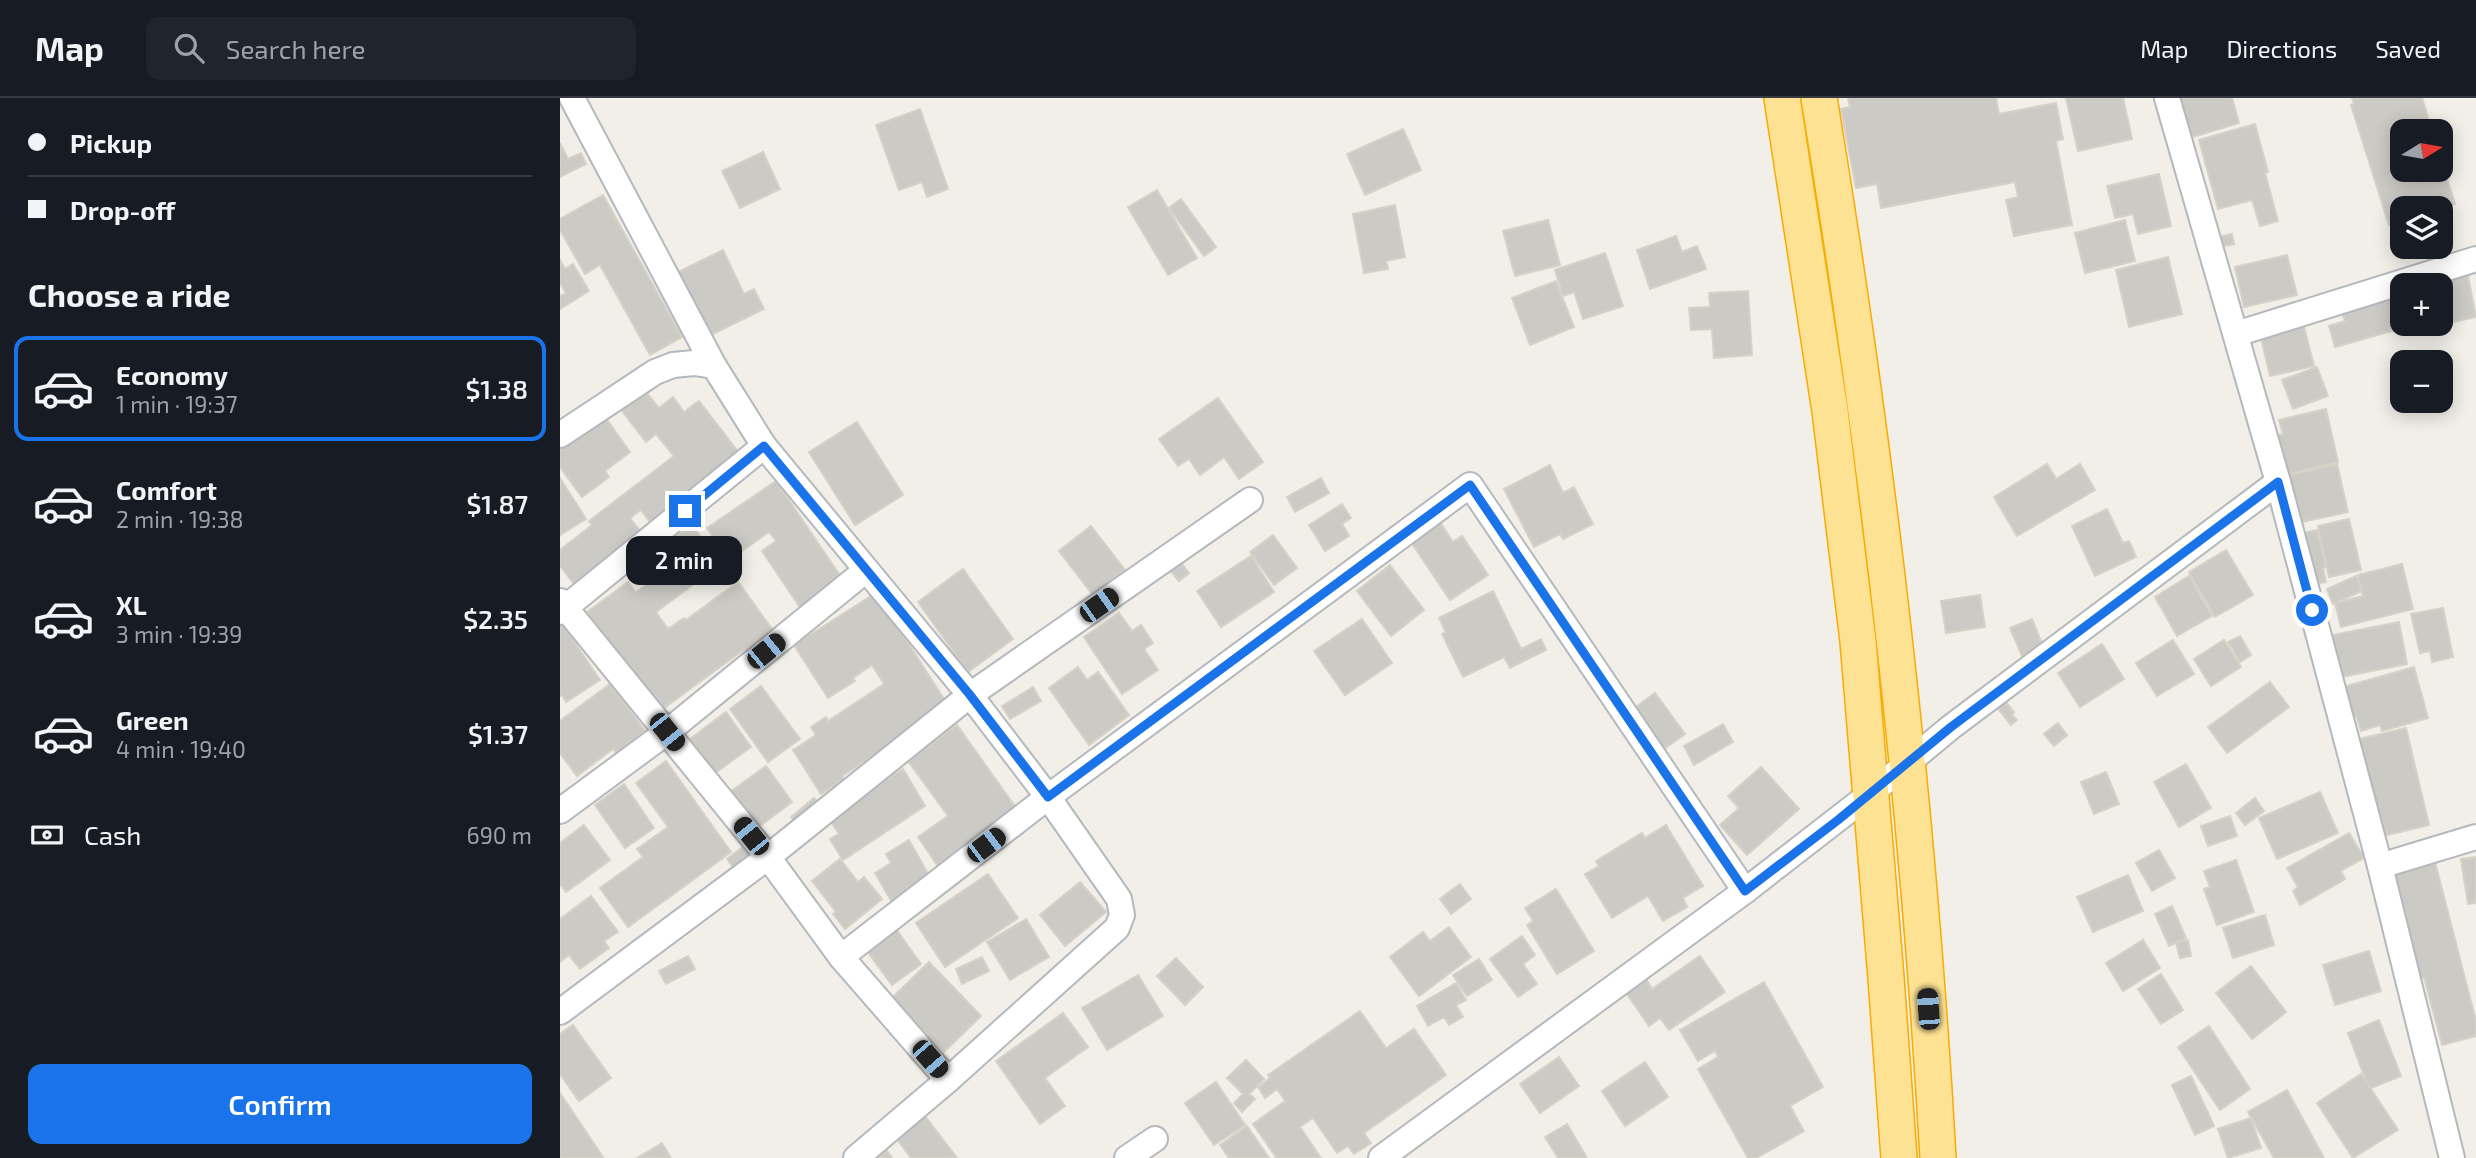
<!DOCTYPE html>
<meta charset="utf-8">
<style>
body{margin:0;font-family:"Exo 2",sans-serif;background:#20242c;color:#f1f3f6;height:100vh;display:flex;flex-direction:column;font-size:26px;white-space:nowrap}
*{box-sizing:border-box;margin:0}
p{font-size:23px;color:#9ea1a6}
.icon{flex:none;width:38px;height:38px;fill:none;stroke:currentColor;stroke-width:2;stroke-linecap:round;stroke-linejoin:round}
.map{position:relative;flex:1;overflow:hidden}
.details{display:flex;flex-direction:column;background:#171b24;width:560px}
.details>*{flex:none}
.hud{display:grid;align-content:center;height:154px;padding:0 28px;background:#171b24}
.needle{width:46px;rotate:79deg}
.tools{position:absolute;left:1830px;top:21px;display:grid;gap:14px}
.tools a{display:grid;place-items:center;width:63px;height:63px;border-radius:14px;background:#171b24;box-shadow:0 4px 18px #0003;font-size:35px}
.end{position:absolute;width:32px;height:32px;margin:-16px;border:9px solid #1a73e8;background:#fff;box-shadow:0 0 0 4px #fff}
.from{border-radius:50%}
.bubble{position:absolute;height:49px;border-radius:14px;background:#171b24;box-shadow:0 4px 18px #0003;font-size:23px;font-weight:600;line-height:49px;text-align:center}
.car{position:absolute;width:21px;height:42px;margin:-21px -10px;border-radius:9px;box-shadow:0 0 5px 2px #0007;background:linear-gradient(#222 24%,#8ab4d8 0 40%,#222 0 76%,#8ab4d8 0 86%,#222 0)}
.hud b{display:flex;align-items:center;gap:24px;height:66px;font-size:26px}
.hud b+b{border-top:2px solid #363941}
.hud i{width:18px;height:18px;background:#f1f3f6}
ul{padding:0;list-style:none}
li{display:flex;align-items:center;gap:21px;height:105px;margin:0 14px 10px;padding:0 14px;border:4px solid transparent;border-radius:14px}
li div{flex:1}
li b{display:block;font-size:26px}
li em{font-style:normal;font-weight:600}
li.current{border-color:#1a73e8}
li>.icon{width:63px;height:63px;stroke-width:1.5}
h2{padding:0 28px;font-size:32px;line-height:84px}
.pay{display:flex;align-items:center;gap:18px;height:77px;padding:0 28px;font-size:26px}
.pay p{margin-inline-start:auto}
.cta{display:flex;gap:14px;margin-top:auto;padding:14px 28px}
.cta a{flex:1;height:80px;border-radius:14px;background:#1a73e8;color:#fff;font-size:28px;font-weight:600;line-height:80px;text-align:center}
header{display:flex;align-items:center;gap:42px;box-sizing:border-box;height:98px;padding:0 35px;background:#171b24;border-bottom:2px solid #363941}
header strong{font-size:33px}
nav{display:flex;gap:38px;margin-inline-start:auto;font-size:24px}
.search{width:490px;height:63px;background:#20242c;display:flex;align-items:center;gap:18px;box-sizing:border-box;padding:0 24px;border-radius:14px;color:#9ea1a6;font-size:26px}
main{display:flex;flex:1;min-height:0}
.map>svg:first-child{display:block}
.building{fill:#cccac5;stroke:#d6d1c6;stroke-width:2}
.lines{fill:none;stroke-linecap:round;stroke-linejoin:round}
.minor-casing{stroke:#b5b8bc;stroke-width:28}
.highway-casing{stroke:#f9ab00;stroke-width:38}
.minor{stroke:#fff;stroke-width:24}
.highway{stroke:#fde293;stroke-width:35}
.route{stroke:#1a73e8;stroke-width:9}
</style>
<header>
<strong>Map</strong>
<div class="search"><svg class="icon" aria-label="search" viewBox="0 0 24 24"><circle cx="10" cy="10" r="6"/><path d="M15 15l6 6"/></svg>Search here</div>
<nav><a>Map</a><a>Directions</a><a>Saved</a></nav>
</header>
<main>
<section class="details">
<div class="hud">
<b><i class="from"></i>Pickup</b>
<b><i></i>Drop-off</b>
</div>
<h2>Choose a ride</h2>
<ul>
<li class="current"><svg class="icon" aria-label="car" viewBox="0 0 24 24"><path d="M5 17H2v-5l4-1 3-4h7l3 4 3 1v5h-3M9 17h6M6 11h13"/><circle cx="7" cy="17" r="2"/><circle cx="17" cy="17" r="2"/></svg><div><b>Economy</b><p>1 min · 19:37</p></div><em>$1.38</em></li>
<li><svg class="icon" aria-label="car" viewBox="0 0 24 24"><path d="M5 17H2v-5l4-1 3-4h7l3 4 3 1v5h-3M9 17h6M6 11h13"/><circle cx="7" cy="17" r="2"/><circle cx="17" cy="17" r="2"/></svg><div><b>Comfort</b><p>2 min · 19:38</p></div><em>$1.87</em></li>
<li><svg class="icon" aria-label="car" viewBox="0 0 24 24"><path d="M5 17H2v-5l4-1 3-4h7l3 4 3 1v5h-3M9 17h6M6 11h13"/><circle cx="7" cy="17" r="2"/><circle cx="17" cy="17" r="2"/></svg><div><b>XL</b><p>3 min · 19:39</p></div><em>$2.35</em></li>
<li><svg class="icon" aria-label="car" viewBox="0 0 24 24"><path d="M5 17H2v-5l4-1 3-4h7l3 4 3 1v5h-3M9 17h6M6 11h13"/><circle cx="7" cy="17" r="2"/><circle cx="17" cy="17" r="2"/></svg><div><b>Green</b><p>4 min · 19:40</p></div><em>$1.37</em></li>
</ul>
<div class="pay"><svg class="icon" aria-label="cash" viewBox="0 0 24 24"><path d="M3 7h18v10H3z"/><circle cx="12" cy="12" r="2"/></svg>Cash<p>690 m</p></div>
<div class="cta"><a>Confirm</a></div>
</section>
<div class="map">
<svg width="1916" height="1060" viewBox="0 0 1916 1060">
<rect width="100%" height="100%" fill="#f1efe8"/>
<g class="building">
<path d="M1288,0H1436L1439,16L1496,5L1503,41L1496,43L1512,127L1454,138L1446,102L1458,99L1455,84L1321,110L1317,86L1296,90L1281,11L1290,9Z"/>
<path d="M1506,0H1563L1572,41L1518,53Z"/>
<path d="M1614,0H1672L1679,25L1626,41Z"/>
<path d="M1792,0H1862L1872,33H1843V72H1881V62L1895,106L1881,110H1843V123L1829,127L1791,7L1794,6Z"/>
<path d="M360,11L388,91L367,99L362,84L339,92L316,27Z"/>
<path d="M1695,26L1708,74L1705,75L1718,123L1700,128L1692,102L1658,111L1639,42Z"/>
<path d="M843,31L861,72L805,97L787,56Z"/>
<path d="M0,45L8,61L21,55L26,66L0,79Z"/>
<path d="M203,54L220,91L180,110L162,73Z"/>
<path d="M1599,76L1611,128L1578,136L1573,116L1555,120L1547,88Z"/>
<path d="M597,92L637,160L608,177L568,109Z"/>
<path d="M43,97L122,239L90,257L40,167L25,176L0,132V121Z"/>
<path d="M621,101L656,149L644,158L609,110Z"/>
<path d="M835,107L845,159L826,163L828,171L804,175L793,116Z"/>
<path d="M988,122L1000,167L955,178L943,133Z"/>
<path d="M1565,122L1575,163L1525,175L1515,135Z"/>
<path d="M1672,136L1674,146L1660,149L1658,139Z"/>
<path d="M1116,138L1122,154L1137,148L1146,171L1090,191L1077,152Z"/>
<path d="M163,152L184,196L194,191L204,211L147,239L116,175Z"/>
<path d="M1045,155L1063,208L1023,221L1014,194L1003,198L995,172Z"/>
<path d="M1727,157L1737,197L1684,209L1675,169Z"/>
<path d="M1608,159L1622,216L1569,229L1556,172Z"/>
<path d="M0,162L5,171L13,166L29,193L0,211V198L6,195L0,185Z"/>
<path d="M1907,173L1916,219L1871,229V226H1881V187H1863Z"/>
<path d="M996,183L1014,229L970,247L952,200Z"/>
<path d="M1827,191L1832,208L1843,205V226L1853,227L1775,249L1769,228L1785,223L1779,206Z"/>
<path d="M1188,193L1192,257L1154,260L1152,231L1131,232L1129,210L1150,209L1149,195Z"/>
<path d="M1742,221L1754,268L1710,278L1699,232Z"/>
<path d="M1757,269L1768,298L1733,311L1722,282Z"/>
<path d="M83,290L99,310L113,299L124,314L139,303L183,360L94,430L81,412L70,420L81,434L15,487L0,468V452L32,427L29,423L114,358L96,336L86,344L59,309Z"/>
<path d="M658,300L703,364L679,381L664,359L640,377L629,361L618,368L599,341Z"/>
<path d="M1766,311L1778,364L1720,378L1711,339L1723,336L1719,322Z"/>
<path d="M43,316L70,354L45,373L49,379L22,399L0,369V349Z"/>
<path d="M297,324L343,397L295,427L249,354Z"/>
<path d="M1487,366L1496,381L1520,366L1535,392L1457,438L1434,399Z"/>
<path d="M1777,366L1788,414L1737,425L1727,378Z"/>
<path d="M990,367L1003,395L1014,389L1033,426L1003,441L1000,436L974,449L944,391Z"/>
<path d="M0,380L26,421L0,437Z"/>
<path d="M761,380L769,395L735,414L727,399Z"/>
<path d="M216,383L283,482L241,511L202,453L216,443L209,434L169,462L147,430Z"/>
<path d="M782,406L791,420L782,426L789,438L765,453L749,427Z"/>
<path d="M1547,411L1563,445L1569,443L1576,459L1535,478L1512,428Z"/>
<path d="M876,418L893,444L902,438L928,477L890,502L847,438Z"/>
<path d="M1789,421L1801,472L1769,479L1758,428Z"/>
<path d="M132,427L161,466L96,514L108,531L124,520L126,522L178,484L212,531L100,613L27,514L68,484L76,494L86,487L79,478L104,459L99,452Z"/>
<path d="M531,428L565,472L533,497L499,453Z"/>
<path d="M1757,432L1766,469L1763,470L1766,484L1750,487L1739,436Z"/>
<path d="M713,437L737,470L714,487L690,454Z"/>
<path d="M1666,452L1693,497L1655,519L1629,474Z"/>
<path d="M691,458L714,494L661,529L637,493Z"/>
<path d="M619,462L629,475L619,483L608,470Z"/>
<path d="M1842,466L1853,511L1781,529L1775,505L1803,498L1798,477Z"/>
<path d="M830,467L864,512L831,538L797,493Z"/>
<path d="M403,471L453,541L408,574L358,504Z"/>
<path d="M1629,478L1652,518L1617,538L1595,499Z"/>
<path d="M1796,478L1802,493L1773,506L1767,491Z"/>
<path d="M933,493L961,551L981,541L986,552L950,570L944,559L903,579L882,536L886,534L879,520Z"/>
<path d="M316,495L389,609L282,678L284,681L261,696L233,652L256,637L251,629L266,619L268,623L324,586L312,567L293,580L295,583L268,600L234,547Z"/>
<path d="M1420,497L1425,529L1386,535L1381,503Z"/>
<path d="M1883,510L1893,559L1872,564L1870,553L1860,555L1851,516Z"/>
<path d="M559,515L572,533L581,527L593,545L584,551L598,572L562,596L524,539Z"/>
<path d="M802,521L832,565L785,597L754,553Z"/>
<path d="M1472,521L1483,548L1462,558L1450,530Z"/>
<path d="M1839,524L1847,566L1781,579L1773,537Z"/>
<path d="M2,526L40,582L6,604L2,597L0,598V527Z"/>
<path d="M1680,538L1691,557L1680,564L1668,544Z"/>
<path d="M1613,542L1634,576L1597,598L1576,565Z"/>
<path d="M1664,542L1681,569L1651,588L1634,561Z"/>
<path d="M1542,546L1564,581L1520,609L1498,575Z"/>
<path d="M518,569L527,582L538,574L569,617L529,647L489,590Z"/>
<path d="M1854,569L1868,620L1822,633L1820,627L1801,633L1796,618L1788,620L1780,590Z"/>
<path d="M1710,584L1729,609L1667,655L1648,629Z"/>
<path d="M50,586L85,633L56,655L53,651L17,678L0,655V623Z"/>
<path d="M201,588L240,641L208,664L170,611Z"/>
<path d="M473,589L481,603L450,621L442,608Z"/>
<path d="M1095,595L1125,636L1097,656L1068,615Z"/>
<path d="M1444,602L1454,614L1452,617L1457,622L1451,627L1436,608Z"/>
<path d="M166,614L191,649L155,675L130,641Z"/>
<path d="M1498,625L1507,637L1494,648L1484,636Z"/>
<path d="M1163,626L1173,644L1134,667L1124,648Z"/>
<path d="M397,627L461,717L382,774L358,739L388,718L348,663Z"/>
<path d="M1846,630L1869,727L1819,739L1795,642Z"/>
<path d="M106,663L171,754L68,829L40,790L83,759L77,751L108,729L76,685Z"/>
<path d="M1626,666L1651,710L1619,729L1594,684Z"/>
<path d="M206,668L232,704L196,731L170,694Z"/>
<path d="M1201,669L1239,711L1187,757L1160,727L1179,710L1168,698Z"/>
<path d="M343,671L365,708L283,762L270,741L279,736L268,719Z"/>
<path d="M1546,674L1559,706L1534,716L1521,684Z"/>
<path d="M64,686L94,730L65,750L35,707Z"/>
<path d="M1760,694L1778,735L1717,761L1699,720Z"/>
<path d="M254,700L260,707L237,726L231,719Z"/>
<path d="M1695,700L1704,713L1685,727L1676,715Z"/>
<path d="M1670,718L1677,738L1648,748L1641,728Z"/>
<path d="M24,727L50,762L6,794L0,786V745Z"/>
<path d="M1106,727L1143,788L1123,800L1127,809L1103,823L1088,798L1052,820L1025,776L1039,768L1036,763L1082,735L1085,740Z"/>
<path d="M1789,735L1804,760L1781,773L1785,781L1740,807L1733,793L1738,789L1727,770Z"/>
<path d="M192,742L204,759L179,777L167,761Z"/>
<path d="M349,742L372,783L333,806L315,775L331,765L326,756Z"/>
<path d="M1599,752L1615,780L1592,793L1576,765Z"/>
<path d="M1916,759V805L1908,806L1901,761Z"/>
<path d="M280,761L298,784L304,779L322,801L285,831L273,816L276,814L252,783Z"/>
<path d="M1676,762L1694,814L1657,827L1644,791L1650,789L1644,773Z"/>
<path d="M1875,764L1916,923V938L1882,947L1864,879L1856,881L1828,776Z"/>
<path d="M428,776L458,820L385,869L356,825Z"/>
<path d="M1568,777L1583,813L1533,834L1517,799Z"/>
<path d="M520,784L546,814L505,848L480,817Z"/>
<path d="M900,786L911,801L891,816L880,801Z"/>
<path d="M996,791L1034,853L997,876L967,827L973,823L965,810Z"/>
<path d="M31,798L58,834L44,843L49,850L20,871L9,857L0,864V821Z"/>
<path d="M1612,808L1626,840L1609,848L1595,816Z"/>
<path d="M1705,817L1714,847L1673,860L1663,830Z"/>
<path d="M466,821L489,859L450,882L427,844Z"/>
<path d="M889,829L911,859L859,898L830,859L863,834L870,843Z"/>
<path d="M336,831L361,866L332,887L307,853Z"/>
<path d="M962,838L975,857L963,866L977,886L958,899L930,861Z"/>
<path d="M1583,842L1600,870L1563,893L1546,865Z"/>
<path d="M1628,842L1631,858L1620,860L1616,845Z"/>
<path d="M1809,853L1821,893L1775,907L1763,867Z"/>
<path d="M128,858L135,871L106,886L99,873Z"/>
<path d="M1140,858L1165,894L1109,932L1100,920L1089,928L1063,890L1083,876L1092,891Z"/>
<path d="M422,859L429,873L402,886L396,871Z"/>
<path d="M616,860L643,889L625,907L597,878Z"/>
<path d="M919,861L932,882L907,898L893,877Z"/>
<path d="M369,864L421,918L384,954L332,900Z"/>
<path d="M1691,868L1726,914L1692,941L1656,895Z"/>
<path d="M1601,876L1623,912L1601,926L1578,891Z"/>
<path d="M578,877L603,918L547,952L522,910Z"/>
<path d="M1204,884L1263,989L1230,1008L1244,1033L1196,1060H1188L1138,971L1158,959L1155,953L1138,963L1120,932Z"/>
<path d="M896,885L906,902L896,907L903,919L889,927L884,919L868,928L857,908Z"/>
<path d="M800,913L826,950L854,931L886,977L804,1035L811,1045L794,1056L788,1048L777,1055L753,1020L740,1029L761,1060H715L716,1059L693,1026L725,1003L717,991L705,1000L698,989L710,980L708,977Z"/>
<path d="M503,915L528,949L485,980L505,1008L480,1026L436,963Z"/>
<path d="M1819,922L1841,978L1809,991L1788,935Z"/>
<path d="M13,927L51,980L19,1003L0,976V936Z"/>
<path d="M1649,928L1690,991L1660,1012L1618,949Z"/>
<path d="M999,959L1019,988L980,1015L960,986Z"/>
<path d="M686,962L704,981L689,996L695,1001L682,1014L674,1005L683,996L667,980Z"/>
<path d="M1085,964L1108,999L1065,1028L1042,993Z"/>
<path d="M1801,976L1838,1032L1793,1060L1757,1005Z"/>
<path d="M1631,978L1654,1028L1635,1037L1612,987Z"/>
<path d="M656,984L685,1027L654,1047L625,1005Z"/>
<path d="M1727,992L1764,1060H1714L1688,1014Z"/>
<path d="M0,995L43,1059L41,1060H0Z"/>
<path d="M365,1018L397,1060H351L336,1040Z"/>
<path d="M1691,1020L1701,1050L1668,1060L1658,1031Z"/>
<path d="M1007,1026L1027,1060H998L985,1039Z"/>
<path d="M687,1028L709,1060H669L660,1047Z"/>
<path d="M102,1045L111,1060H77Z"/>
<path d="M327,1053L332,1060H315Z"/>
</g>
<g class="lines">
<g class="minor-casing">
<g id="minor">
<path d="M12,0L154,268"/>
<path d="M1607,0L1718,384L1820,768L1892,1060"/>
<path d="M1676,236L1916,161"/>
<path d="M0,337L95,274L113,267L134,265L154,268L204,348L0,514"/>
<path d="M0,503L208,759L281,859L388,982"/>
<path d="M0,713L107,634L305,473"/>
<path d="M1820,768L1916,739"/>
<path d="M281,859L488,699L910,387L1185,793"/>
<path d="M0,914L208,759L410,597L204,348"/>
<path d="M296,1060L388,982L557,830L562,817L559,801L488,699L410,597L690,402"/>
<path d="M567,1060L595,1041"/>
<path d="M821,1060L1185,793L1310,696L1391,629L1718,384"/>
</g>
</g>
<g class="highway-casing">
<g id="highway">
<path d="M1222,0L1270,313L1298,543L1326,880L1339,1060"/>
<path d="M1259,0C1317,351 1358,705 1378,1060"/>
</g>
</g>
<use href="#minor" class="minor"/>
<use href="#highway" class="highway"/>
</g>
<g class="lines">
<path class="route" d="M125,413L204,348L410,597L488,699L910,387L1185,793L1278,722L1391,629L1718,384L1752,512"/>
</g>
</svg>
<div class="tools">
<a><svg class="needle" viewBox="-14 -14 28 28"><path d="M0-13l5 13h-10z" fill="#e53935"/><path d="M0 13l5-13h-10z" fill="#9ea1a6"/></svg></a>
<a><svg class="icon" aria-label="layers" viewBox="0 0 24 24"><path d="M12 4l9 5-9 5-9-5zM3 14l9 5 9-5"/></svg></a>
<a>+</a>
<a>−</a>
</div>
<i class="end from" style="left:1752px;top:512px"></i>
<i class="end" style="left:125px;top:413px"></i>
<div class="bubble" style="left:66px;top:438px;width:116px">2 min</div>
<i class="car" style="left:539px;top:507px;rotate:55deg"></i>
<i class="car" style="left:206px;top:553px;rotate:51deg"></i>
<i class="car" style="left:107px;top:634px;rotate:141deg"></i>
<i class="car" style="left:191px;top:738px;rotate:321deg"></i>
<i class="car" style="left:426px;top:747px;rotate:53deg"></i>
<i class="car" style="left:1368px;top:911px;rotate:356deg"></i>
<i class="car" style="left:370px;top:961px;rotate:139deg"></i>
</div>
</main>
